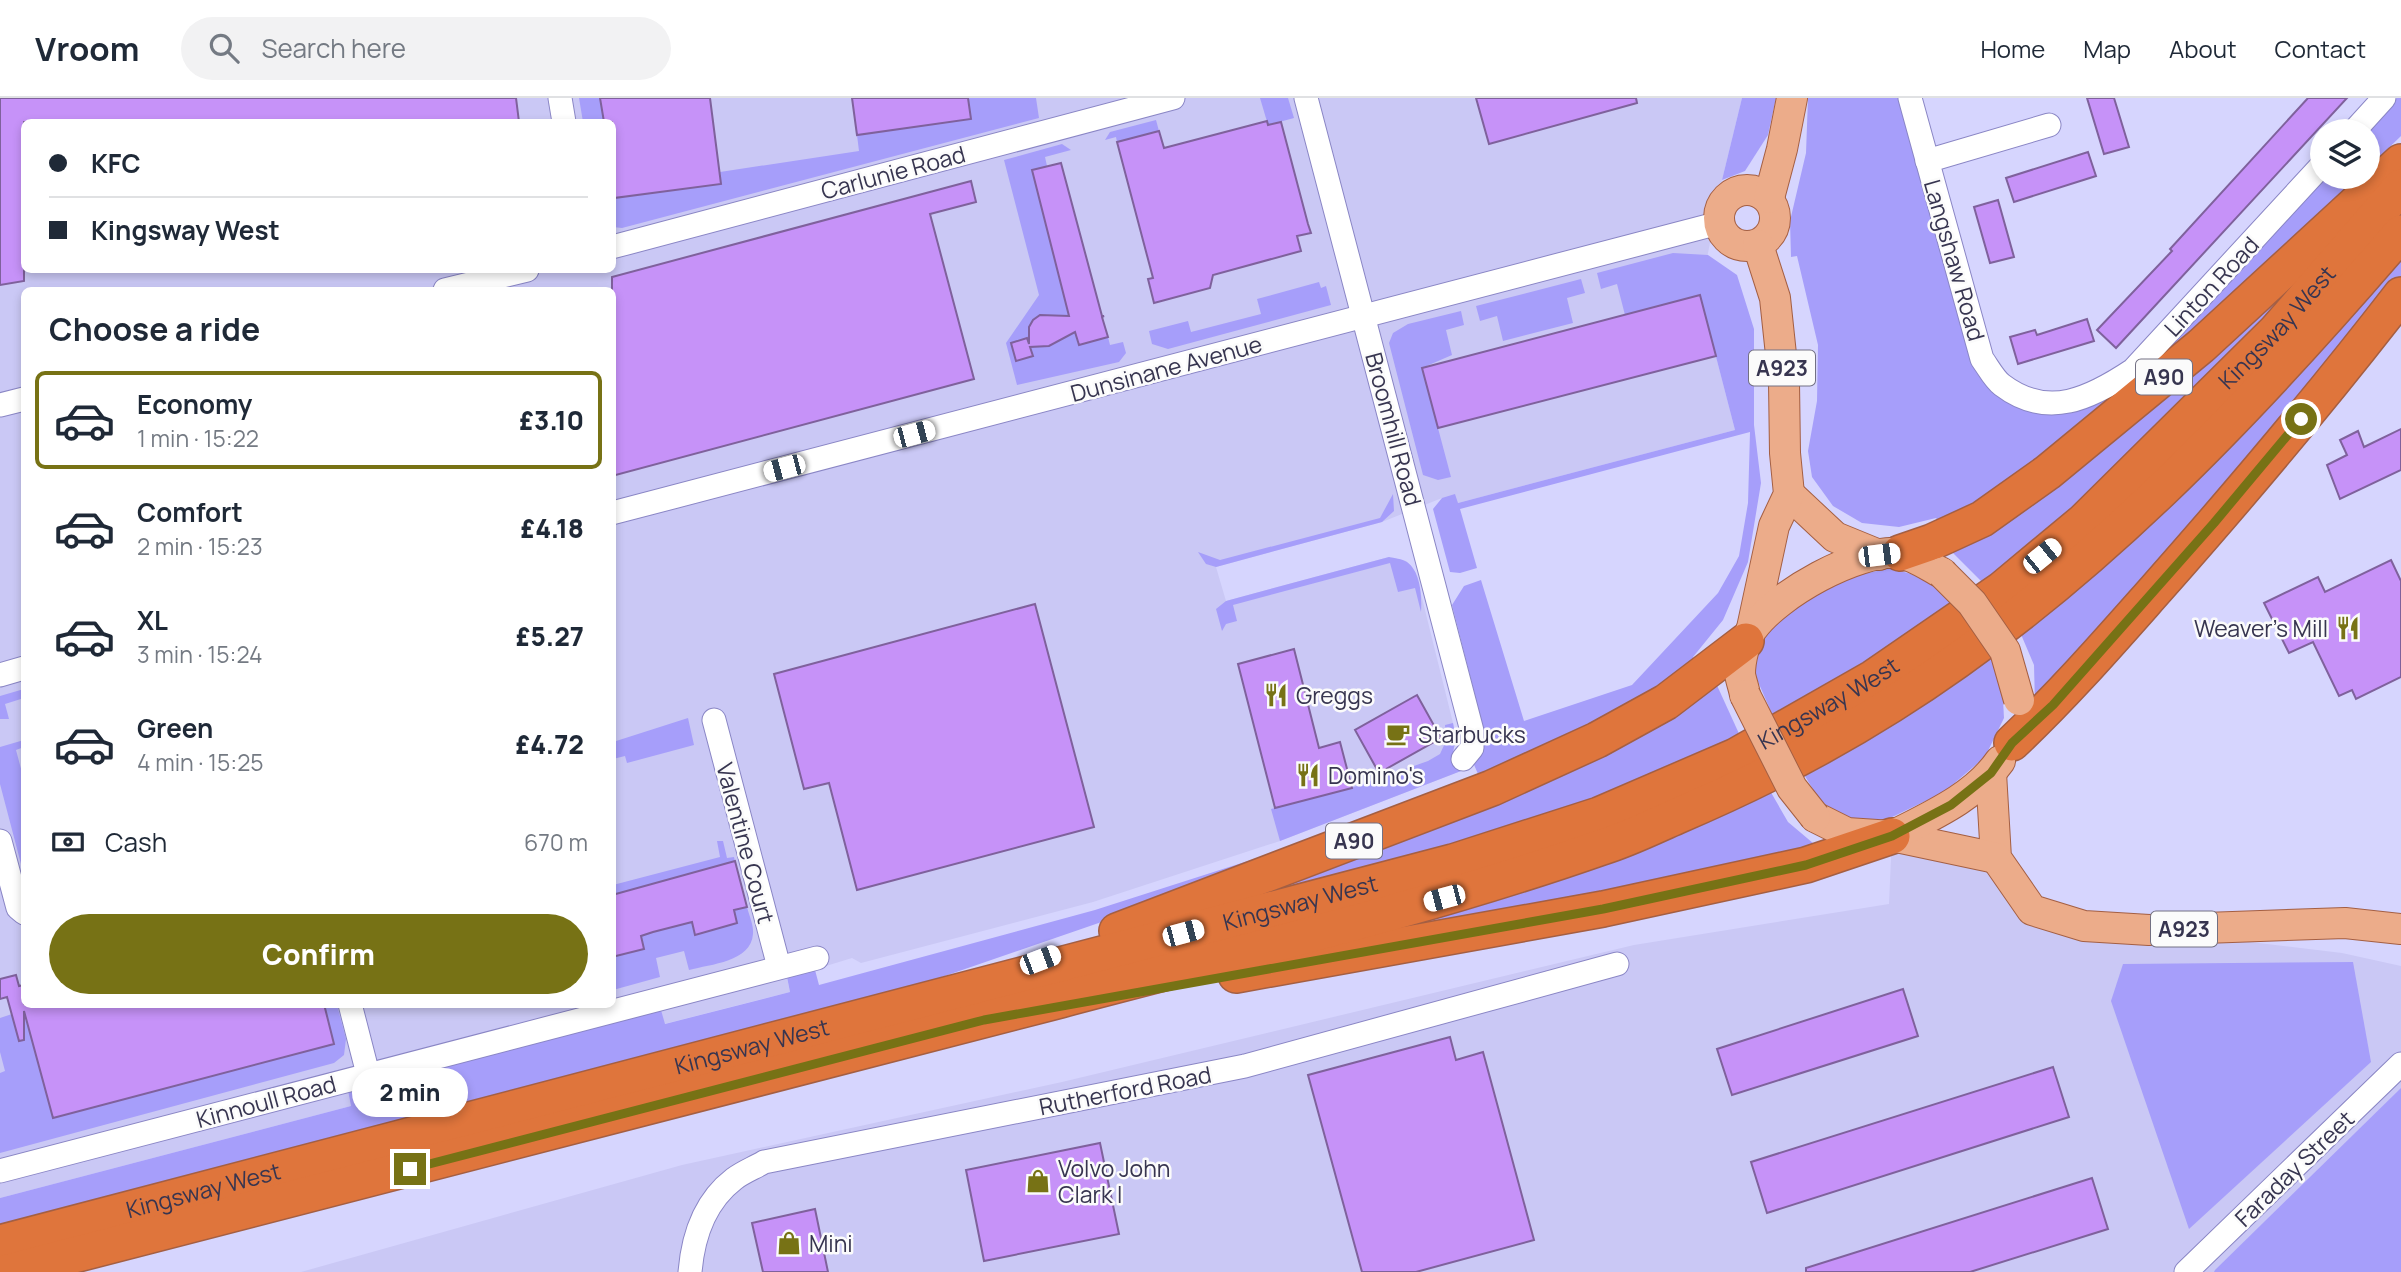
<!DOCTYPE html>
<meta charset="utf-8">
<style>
body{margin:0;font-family:Manrope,sans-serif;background:#f2f2f3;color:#1f2937;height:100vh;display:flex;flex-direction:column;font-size:26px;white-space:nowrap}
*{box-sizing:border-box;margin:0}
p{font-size:23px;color:#747a83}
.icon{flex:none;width:38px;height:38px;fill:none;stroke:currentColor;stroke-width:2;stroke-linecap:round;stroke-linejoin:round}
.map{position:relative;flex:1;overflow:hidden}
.panel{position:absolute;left:21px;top:189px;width:595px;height:721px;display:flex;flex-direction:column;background:#fff;border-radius:10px;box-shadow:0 4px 10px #0003}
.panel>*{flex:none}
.banner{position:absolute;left:21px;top:21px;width:595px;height:154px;border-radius:10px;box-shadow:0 4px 10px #0003;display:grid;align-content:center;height:154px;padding:0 28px;background:#fff}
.buttons{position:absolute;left:2310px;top:21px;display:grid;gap:14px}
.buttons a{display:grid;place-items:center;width:70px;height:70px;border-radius:50%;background:#fff;box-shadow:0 4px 10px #0003;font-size:35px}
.end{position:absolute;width:32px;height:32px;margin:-16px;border:9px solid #777215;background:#fff;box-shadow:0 0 0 4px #fff}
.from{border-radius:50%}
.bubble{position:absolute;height:49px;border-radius:24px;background:#fff;box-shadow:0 4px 10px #0003;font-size:23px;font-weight:800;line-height:49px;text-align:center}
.car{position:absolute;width:21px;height:42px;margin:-21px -10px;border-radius:9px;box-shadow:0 0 5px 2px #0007;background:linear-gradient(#fff 24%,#345 0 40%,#fff 0 76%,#345 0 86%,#fff 0)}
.banner b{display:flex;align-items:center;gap:24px;height:66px;font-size:26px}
.banner b+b{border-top:2px solid #e0e1e3}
.banner i{width:18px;height:18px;background:#1f2937}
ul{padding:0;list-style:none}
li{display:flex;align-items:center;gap:21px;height:98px;margin:0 14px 10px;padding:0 14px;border:4px solid transparent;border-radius:10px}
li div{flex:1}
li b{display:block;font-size:26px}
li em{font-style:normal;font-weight:800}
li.current{border-color:#777215}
li>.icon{width:63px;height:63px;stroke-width:1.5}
h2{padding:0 28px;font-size:32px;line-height:84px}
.pay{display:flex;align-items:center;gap:18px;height:77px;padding:0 28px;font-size:26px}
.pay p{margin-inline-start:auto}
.button{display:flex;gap:14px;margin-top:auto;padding:14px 28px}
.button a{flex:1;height:80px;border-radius:42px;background:#777215;color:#fff;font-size:28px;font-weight:800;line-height:80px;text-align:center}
header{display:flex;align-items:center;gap:42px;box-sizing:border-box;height:98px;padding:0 35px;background:#fff;border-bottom:2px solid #e0e1e3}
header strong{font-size:33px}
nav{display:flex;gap:38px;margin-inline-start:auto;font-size:24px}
.search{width:490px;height:63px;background:#f2f2f3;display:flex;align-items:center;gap:18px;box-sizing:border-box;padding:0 24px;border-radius:38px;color:#747a83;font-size:26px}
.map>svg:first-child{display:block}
.built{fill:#cac8f5;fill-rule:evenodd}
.green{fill:#a69efa}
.building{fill:#c692f8;stroke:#7f619c;stroke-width:2}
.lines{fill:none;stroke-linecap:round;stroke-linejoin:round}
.minor-casing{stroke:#8a86c5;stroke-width:25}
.major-casing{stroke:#a45f43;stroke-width:32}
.highway-casing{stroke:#a45f43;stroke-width:38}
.minor{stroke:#fff;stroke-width:23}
.major{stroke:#ecac8a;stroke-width:30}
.highway{stroke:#df753c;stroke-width:35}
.major-bridge-casing{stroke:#a45f43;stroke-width:32;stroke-linecap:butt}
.major-bridge{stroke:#ecac8a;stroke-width:30}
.route{stroke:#777215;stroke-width:9}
.labels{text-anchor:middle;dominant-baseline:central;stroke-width:5;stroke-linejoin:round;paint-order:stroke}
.shield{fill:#fbfbfb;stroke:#727083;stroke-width:2}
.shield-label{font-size:21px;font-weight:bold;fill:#373550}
.street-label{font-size:23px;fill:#373550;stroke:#fbfbfb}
.poi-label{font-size:23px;fill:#373550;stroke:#fbfbfb;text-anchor:start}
</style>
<header>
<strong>Vroom</strong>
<div class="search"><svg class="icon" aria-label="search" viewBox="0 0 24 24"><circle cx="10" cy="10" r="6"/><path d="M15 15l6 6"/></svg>Search here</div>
<nav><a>Home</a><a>Map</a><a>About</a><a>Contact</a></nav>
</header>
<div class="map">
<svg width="2401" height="1174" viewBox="0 0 2401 1174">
<rect width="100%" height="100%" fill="#d6d5fe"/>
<g class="built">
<path d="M0,0H1742L1722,82L1700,197L1735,332L1458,405L1442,400L1382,424L1216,469L1226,503L1389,459L1406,463L1415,474L1422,500L1453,625L1456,641L1453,654L1461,673L1280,743L1093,804L861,865L852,860L787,880L790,894L664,926L661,912L348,994L351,1008L0,1100ZM24,24H612V172H24ZM24,192H612V906H24Z"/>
<path d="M1892,738L1985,767L2032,812L2149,832L2342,855L2401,868V1174H301L682,1067L1062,984L1634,847L1889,806Z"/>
</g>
<g class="green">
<path d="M579,0H600L604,24H583Z"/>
<path d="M968,0H1036L1039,20L622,130L613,129L612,89L615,100L721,86L720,74L859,53L857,37L971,21Z"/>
<path d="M1260,0H1288L1294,20L1268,27Z"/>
<path d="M1742,0H1776L1768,37L1745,73L1722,82Z"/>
<path d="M1808,0H1899L1973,265L1993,294L2027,312L2064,314L2102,303L2324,79H2359L2161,272L1942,429L1936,420L1899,429L1862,425L1833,408L1812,379L1808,353L1817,303L1818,247L1797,158L1791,159L1790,123L1806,55Z"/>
<path d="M2397,0H2401V38L2368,70V33H2366Z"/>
<path d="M1156,22L1159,33L1117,44L1116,39L1105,42L1110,34Z"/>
<path d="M1062,46L1071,52L1045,59L1047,68L1033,73L1078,246L1108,239L1110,247L1123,244L1126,255L1119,264L1017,287L1006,245L1039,197L1004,62Z"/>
<path d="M2330,151L2185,308L1987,489L1948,450Z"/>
<path d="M1673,155L1708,157L1737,177L1754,231V327L1761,385L1748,464L1723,522L1693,559L1694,570L1646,605L1302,755L849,911L0,1132V1100L351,1008L348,993L661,912L665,926L790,894L787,879L815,872L819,887L1095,812L1301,746L1478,676L1472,662L1482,649L1479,613L1452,507L1464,488L1481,482L1524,623L1632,587L1718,495L1739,458L1748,405L1750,334L1460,411L1477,470L1460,475L1450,474L1433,411L1442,400L1455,396L1458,405L1735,332L1700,197L1625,217L1617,186L1601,191L1597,175Z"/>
<path d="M2401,156V180L2035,607L2034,567L2020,534Z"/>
<path d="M1581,181L1585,195L1567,200L1573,225L1503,243L1497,218L1480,223L1476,208Z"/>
<path d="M1319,184L1321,190L1326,188L1331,207L1168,251L1152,246L1149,233L1188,223L1191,234L1261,216L1257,201Z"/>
<path d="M1461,213L1464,227L1446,232L1452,257L1422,270L1451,379L1438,382L1423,377L1389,245L1393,235L1408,226Z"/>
<path d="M1393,396L1394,413L1382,424L1216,469L1206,466L1198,454L1220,462L1380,420Z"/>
<path d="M1389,459C1394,460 1402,461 1407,464C1421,474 1422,499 1421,514L1415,490L1398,494L1390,465L1233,507L1237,523L1226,526L1222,533L1216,511L1226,503Z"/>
<path d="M1892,470L1929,482L1956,510L1775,623L1753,572L1763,539L1788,511L1848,479Z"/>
<path d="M1990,558L2002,585L2004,620L1985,659L1944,694L1886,722L1845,723L1818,700L1802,673Z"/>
<path d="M1715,583L1741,640L1595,707L1255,805L1251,795Z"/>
<path d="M24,591V600L5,606L9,621H0V598Z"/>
<path d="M688,620L694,647L627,665L625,658L613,661V644Z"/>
<path d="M1453,625L1456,641L1453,654L1461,673L1280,743L1271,711L1357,688L1428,663L1440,656L1446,643L1445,627Z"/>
<path d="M24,642V649L16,652L24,682V767L21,766L0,686V649Z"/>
<path d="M1769,691L1788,724L1820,751L1395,838L1392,827Z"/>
<path d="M717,743H723L727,760L734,759L735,763L692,824L695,837L737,825L734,812L747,809C749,817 754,828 753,836C751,864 711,866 689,872L684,853L656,860L660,879L613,892V787L720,759Z"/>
<path d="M2353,864L2371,964L2189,1131L2111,903L2123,866Z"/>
<path d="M324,907H337L346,941L344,957L334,965L0,1055V975L5,973L0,954V920L24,912L53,1020L334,946Z"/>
<path d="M2401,990V1174H2214L2215,1172Z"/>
</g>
<g class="building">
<path d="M0,0H516L519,24H24V183L0,187Z"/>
<path d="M600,0H710L721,86L614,100L612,24H604Z"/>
<path d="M852,0H968L971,21L857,37Z"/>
<path d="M1476,0H1636L1637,5L1489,46Z"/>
<path d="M2087,0H2114L2129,49L2104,56Z"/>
<path d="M2308,0H2347L2116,250L2097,232L2172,153L2170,151Z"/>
<path d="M1267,23L1268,27L1281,24L1308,126L1311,135L1297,138L1301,153L1213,177L1210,190L1154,205L1148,181L1153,180L1117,44L1159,33L1164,50Z"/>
<path d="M2088,54L2096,78L2014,104L2006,80Z"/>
<path d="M1061,65L1102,218H1104L1102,219L1108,239L1079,247L1075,234L1049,248L1030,249L1033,258L1016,263L1011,245L1027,240L1029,246V229L1033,222L1040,217L1069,218L1032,72Z"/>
<path d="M971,83L976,104L930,116L974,281L612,378V179Z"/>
<path d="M1998,102L2014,159L1990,165L1974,109Z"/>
<path d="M1700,197L1716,258L1438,330L1422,270Z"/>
<path d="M2087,221L2094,243L2018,266L2010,239L2035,232L2037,237Z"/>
<path d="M2401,331V372L2340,401L2327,367L2347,357L2340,342L2358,333L2364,349Z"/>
<path d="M2391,462L2401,483V579L2356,601L2352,592L2339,598L2313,544L2289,555L2264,505L2318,479L2325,494Z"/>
<path d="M1035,506L1094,729L857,792L829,685L804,691L774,576Z"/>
<path d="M1294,551L1319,650L1340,644L1352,690L1275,710L1238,566Z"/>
<path d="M1417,597L1441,640L1379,675L1355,632Z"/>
<path d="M735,763L747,809L734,812L737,825L695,837L692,824L653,834L641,838L644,851L612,859V797Z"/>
<path d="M16,877L19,888L24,887V906H324L334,946L53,1020L24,913V942L19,943L7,899L0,901V881Z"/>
<path d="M1903,891L1918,938L1732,997L1717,951Z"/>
<path d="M1450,939L1456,962L1483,954L1534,1142L1416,1174H1362L1308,977Z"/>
<path d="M2053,969L2069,1019L1767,1115L1751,1064Z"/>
<path d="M1100,1045L1119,1136L984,1163L966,1072Z"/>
<path d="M2092,1080L2108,1131L1970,1174H1806V1170Z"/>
<path d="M815,1111L828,1174H763L752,1125Z"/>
</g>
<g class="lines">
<g class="minor-casing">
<g id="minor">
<path d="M560,0L564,24"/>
<path d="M1306,0L1472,633V650L1463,661"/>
<path d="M1910,0L1982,261C1988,269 1994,281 2002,287C2048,322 2091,300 2133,272L2322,67"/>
<path d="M2354,33L2384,0"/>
<path d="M1927,63L2049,27"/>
<path d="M612,149L1173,0"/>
<path d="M445,192L527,172"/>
<path d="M0,307L24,301"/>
<path d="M612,415L1719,125"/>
<path d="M0,577L24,570"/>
<path d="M714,622L779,869"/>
<path d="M0,743L18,810L24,815"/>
<path d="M350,906L368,976"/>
<path d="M0,1073L817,860"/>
<path d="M690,1174C693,1138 704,1104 734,1081C743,1074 754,1070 764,1064L1245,968L1617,866"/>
<path d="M2186,1174L2401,966"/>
</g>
</g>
<g class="major-casing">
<g id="major">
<circle cx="1747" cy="120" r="28"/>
<path d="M1769,100L1782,51L1792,0"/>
<path d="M1789,396L1835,439L1879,457"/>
<path d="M1752,530L1774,428L1789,396L1785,355L1784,285L1775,200L1758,147"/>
<path d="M1745,597C1744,590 1741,583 1740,576C1740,563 1745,540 1753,530C1778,496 1856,452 1898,455C1912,456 1930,469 1942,475"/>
<path d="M1991,675L1996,760L2032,812L2084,828L2149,832L2345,825L2401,831"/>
<path d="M1815,719L1847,735L1892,738L1996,760"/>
<path d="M1892,738C1931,718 1975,699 2000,663"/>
</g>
</g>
<g class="highway-casing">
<g id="highway">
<path d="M1900,455L1932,444L1982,421L2048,374L2201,248L2401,64"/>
<path d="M2012,645C2064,596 2110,543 2157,490C2241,395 2323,298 2401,197"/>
<path d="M1117,833L1492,690L1597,642L1666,604L1746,543"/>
<path d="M1236,877L1603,811L1806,767L1892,738"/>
<path id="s1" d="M0,1145L1453,764L1599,717L1736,658L1873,580L2001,492L2084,423L2276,233L2401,89"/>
<path d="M8,1174C359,1084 710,994 1060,902C1241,854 1425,811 1602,749C1628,741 1652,729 1677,718C1750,687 1823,650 1891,607C2088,483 2250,311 2401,135"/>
</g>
</g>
<use href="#minor" class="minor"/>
<use href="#major" class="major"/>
<use href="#highway" class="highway"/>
<g class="major-bridge-casing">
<g id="major-bridge">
<path d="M1942,475L1972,505L2005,553L2019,602"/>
<path d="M1745,597L1792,690L1815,719"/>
</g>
</g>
<use href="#major-bridge" class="major-bridge"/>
</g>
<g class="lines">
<path class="route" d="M410,1071L984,922L1603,811L1806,767L1892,738L1951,707L1991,675L2012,645L2053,607L2214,425L2301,321"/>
</g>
<defs>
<g id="restaurant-bare" transform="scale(1.89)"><path d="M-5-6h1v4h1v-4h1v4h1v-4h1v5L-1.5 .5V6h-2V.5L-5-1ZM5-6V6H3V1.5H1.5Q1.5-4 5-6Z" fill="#777215" stroke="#fbfbfb" stroke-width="2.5" paint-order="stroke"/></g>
<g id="cafe-bare" transform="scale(1.89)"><path d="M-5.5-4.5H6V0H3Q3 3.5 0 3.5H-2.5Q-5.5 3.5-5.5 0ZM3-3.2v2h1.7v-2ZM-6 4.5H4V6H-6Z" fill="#777215" stroke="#fbfbfb" stroke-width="2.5" paint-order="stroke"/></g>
<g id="shop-bare" transform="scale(1.89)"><path d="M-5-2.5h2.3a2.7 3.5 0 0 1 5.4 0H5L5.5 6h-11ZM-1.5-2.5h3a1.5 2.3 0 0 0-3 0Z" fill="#777215" stroke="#fbfbfb" stroke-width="2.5" paint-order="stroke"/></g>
</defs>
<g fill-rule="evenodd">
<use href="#restaurant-bare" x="2348" y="530"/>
<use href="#restaurant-bare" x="1276" y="597"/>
<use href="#cafe-bare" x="1398" y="636"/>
<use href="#restaurant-bare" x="1308" y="677"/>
<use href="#shop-bare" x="1038" y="1083"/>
<use href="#shop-bare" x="789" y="1145"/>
</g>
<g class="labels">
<g class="shield">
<rect x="1749" y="252.5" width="66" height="35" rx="5"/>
<rect x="2136" y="261.5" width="56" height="35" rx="5"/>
<rect x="1326" y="725.5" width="56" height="35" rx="5"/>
<rect x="2151" y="813.5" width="66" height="35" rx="5"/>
</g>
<g class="shield-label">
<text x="1782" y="270">A923</text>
<text x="2164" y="279">A90</text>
<text x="1354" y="743">A90</text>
<text x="2184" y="831">A923</text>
</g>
<g class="street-label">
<text transform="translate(893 74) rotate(-15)">Carlunie Road</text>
<text transform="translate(1955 162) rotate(74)">Langshaw Road</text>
<text transform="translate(2211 188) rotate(-47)">Linton Road</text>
<text stroke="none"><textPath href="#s1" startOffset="2499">Kingsway West</textPath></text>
<text transform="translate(1166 270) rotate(-15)">Dunsinane Avenue</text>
<text transform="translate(1394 331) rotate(75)">Broomhill Road</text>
<text stroke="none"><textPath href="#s1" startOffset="1911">Kingsway West</textPath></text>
<text transform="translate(746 745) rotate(75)">Valentine Court</text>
<text stroke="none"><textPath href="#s1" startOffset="1344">Kingsway West</textPath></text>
<text stroke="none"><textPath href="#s1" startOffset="777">Kingsway West</textPath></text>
<text transform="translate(1125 992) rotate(-11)">Rutherford Road</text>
<text transform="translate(266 1003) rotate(-15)">Kinnoull Road</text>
<text transform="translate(2294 1070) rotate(-44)">Faraday Street</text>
<text stroke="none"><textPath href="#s1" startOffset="210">Kingsway West</textPath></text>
</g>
<g class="poi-label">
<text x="2328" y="530" text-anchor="end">Weaver's Mill</text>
<text x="1296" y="597">Greggs</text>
<text x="1418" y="636">Starbucks</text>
<text x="1328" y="677">Domino's</text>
<text x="1058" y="1070">Volvo John<tspan x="1058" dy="26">Clark l</tspan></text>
<text x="809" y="1145">Mini</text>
</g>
</g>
</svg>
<div class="buttons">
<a><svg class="icon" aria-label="layers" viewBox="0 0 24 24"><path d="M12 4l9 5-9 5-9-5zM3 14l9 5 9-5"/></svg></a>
</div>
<i class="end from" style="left:2301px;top:321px"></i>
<i class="end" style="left:410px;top:1071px"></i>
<div class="bubble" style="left:352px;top:970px;width:116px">2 min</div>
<i class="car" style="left:914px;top:336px;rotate:75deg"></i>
<i class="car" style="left:784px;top:370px;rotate:255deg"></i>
<i class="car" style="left:1879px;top:457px;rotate:83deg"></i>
<i class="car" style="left:2042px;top:458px;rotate:51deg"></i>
<i class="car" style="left:1444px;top:800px;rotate:255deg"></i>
<i class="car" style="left:1183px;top:835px;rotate:75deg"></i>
<i class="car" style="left:1040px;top:862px;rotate:69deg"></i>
<div class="banner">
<b><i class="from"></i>KFC</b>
<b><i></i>Kingsway West</b>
</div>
<section class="panel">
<h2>Choose a ride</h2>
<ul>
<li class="current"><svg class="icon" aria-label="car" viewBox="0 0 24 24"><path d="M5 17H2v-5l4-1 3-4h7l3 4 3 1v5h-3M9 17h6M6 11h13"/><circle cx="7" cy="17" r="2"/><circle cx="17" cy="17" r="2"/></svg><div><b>Economy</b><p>1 min · 15:22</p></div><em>£3.10</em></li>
<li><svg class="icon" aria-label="car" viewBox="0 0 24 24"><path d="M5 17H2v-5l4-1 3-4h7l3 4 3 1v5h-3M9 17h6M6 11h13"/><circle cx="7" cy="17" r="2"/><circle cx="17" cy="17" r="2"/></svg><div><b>Comfort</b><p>2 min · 15:23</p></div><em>£4.18</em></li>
<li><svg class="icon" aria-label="car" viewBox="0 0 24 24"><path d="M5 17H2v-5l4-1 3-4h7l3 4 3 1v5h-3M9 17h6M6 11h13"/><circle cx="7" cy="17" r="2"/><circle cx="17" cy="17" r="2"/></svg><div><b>XL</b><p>3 min · 15:24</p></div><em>£5.27</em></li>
<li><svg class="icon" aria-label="car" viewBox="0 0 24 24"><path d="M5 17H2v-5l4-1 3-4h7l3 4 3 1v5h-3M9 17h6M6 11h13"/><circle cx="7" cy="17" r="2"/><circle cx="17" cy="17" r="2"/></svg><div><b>Green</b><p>4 min · 15:25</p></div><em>£4.72</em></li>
</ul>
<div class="pay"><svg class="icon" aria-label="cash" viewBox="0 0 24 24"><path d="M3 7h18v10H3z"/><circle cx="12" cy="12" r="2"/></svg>Cash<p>670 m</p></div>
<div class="button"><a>Confirm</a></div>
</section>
</div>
